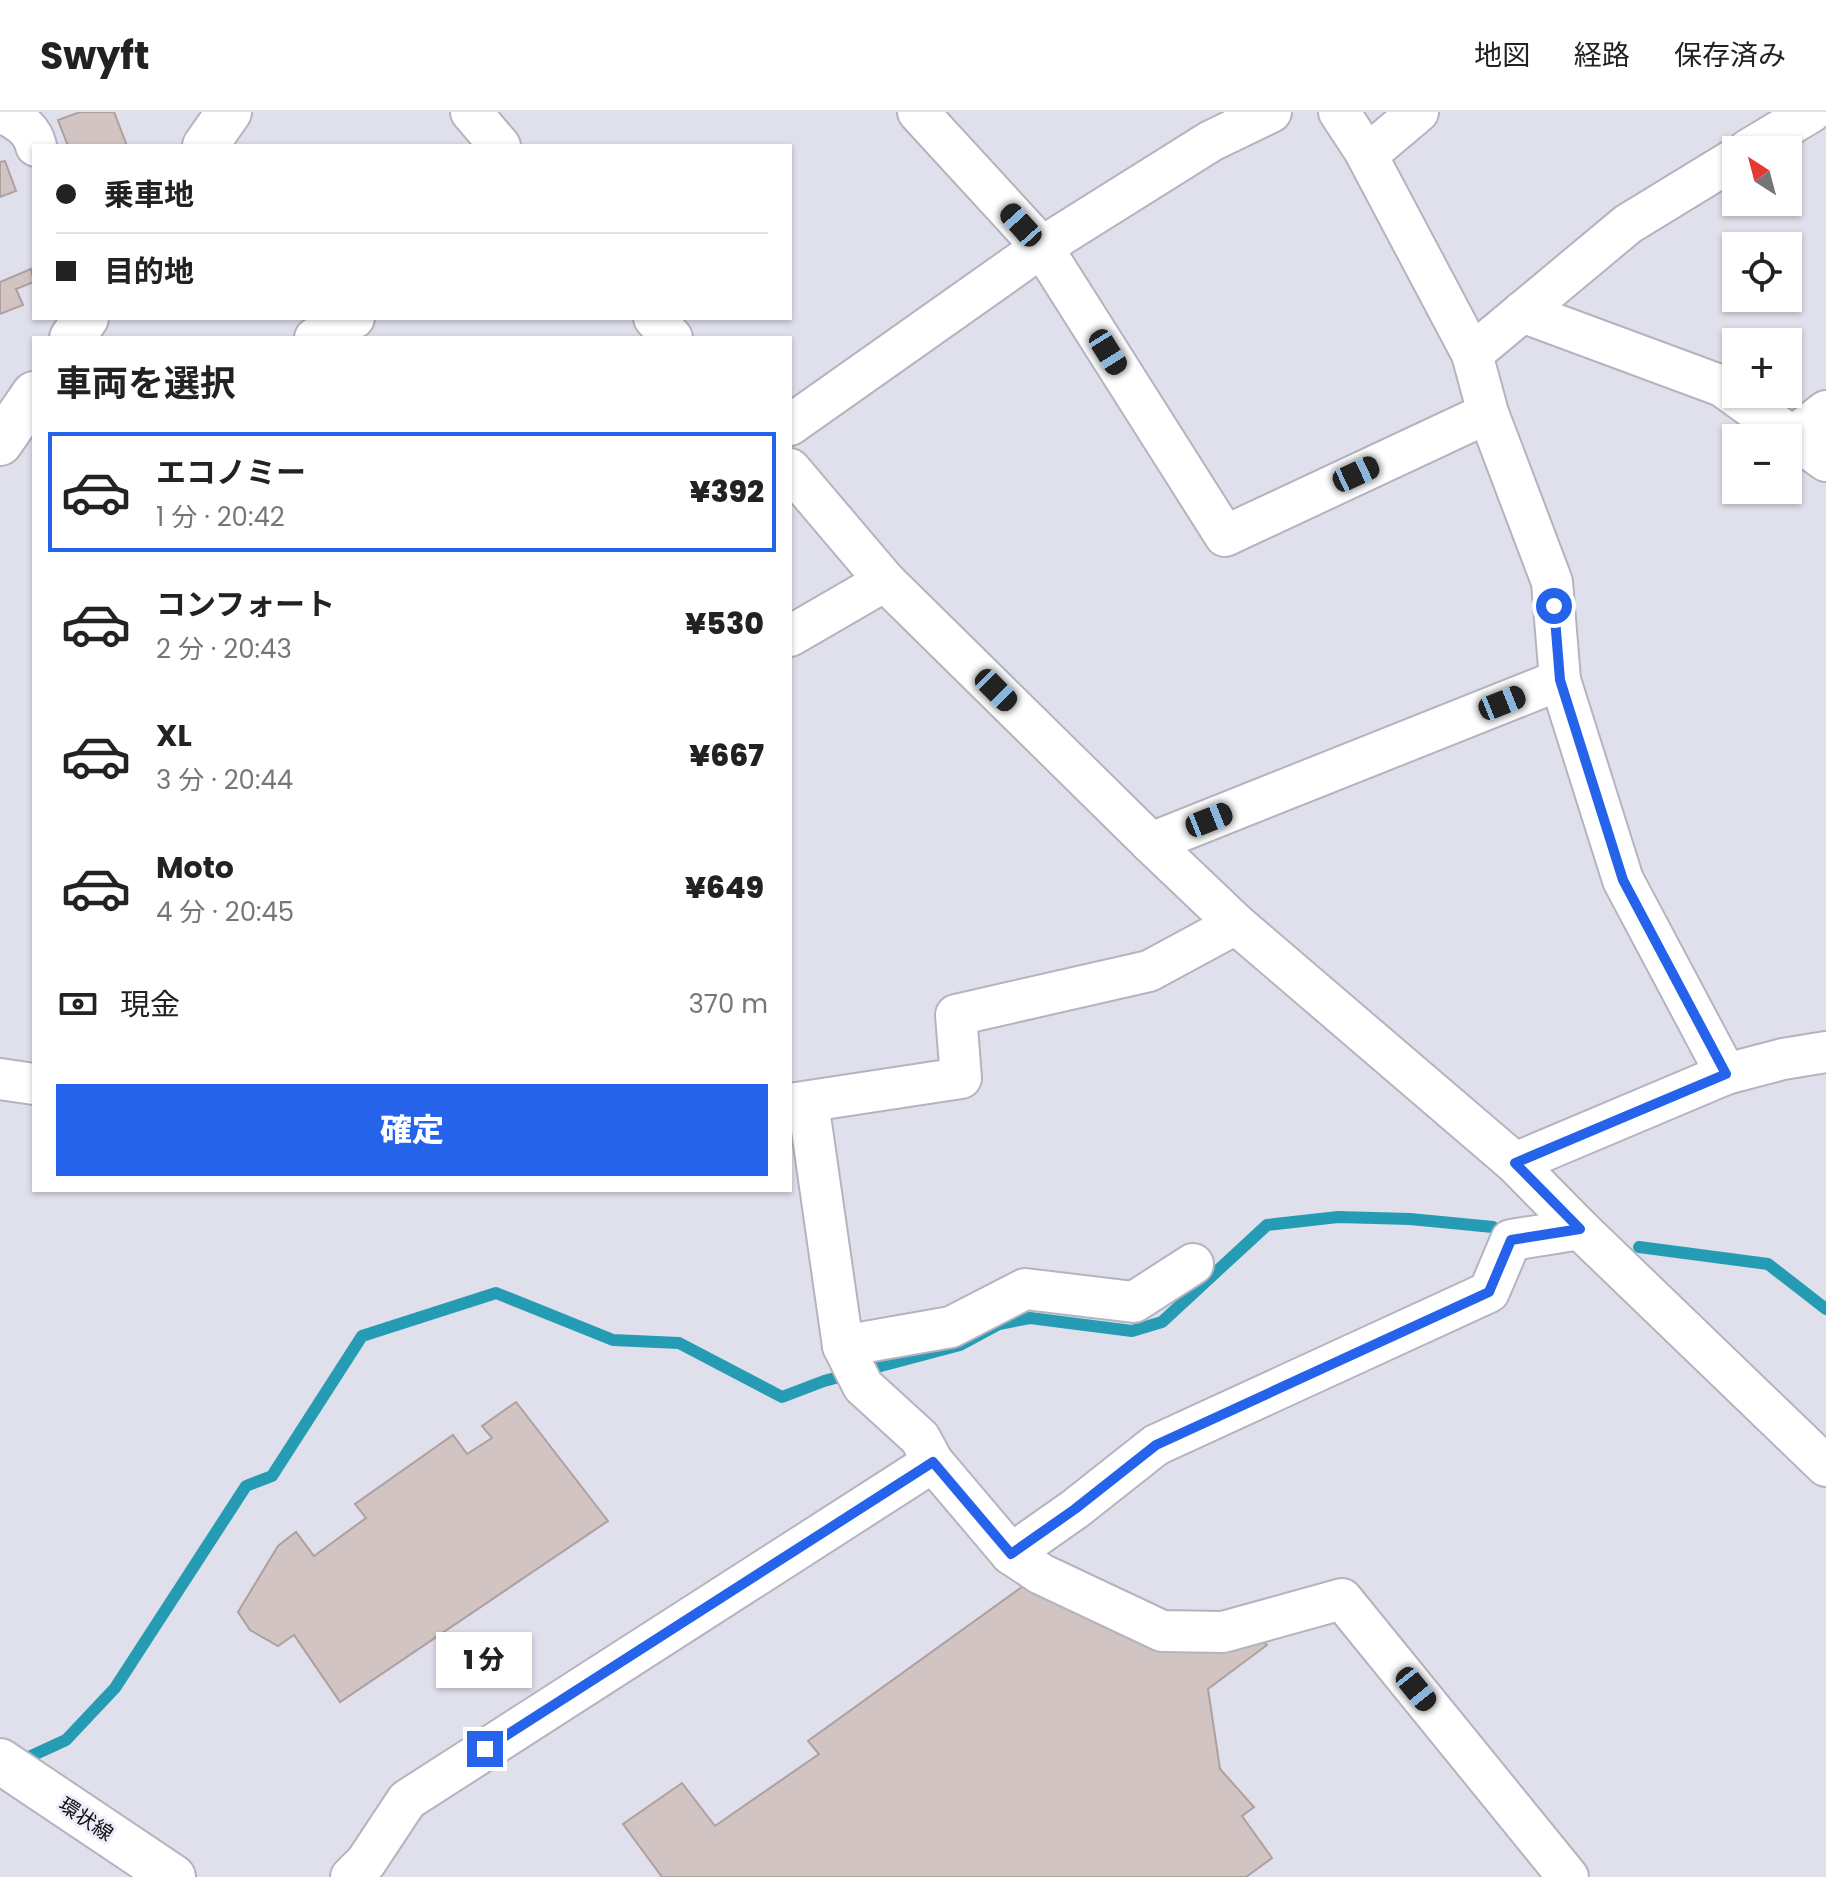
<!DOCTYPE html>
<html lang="ja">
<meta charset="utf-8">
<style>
body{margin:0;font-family:Poppins,"Noto Sans JP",sans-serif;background:#f2f2f2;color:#222;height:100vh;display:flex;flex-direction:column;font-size:30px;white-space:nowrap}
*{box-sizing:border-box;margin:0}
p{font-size:26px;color:#767676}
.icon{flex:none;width:44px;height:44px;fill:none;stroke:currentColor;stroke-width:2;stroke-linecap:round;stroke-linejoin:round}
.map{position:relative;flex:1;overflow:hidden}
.side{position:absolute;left:32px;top:224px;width:760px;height:856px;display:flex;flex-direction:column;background:#fff;border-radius:0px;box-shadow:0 2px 6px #0004}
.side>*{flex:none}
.top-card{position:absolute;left:32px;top:32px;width:760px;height:176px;border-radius:0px;box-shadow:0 2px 6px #0004;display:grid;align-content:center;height:176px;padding:0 24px;background:#fff}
.needle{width:52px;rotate:324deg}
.fabs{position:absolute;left:1722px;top:24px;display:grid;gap:16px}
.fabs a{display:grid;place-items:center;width:80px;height:80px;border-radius:0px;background:#fff;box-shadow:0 2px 6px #0004;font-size:40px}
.end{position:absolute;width:36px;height:36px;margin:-18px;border:10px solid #2563eb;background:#fff;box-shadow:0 0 0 4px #fff}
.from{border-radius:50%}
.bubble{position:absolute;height:56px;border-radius:0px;background:#fff;box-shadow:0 2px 6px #0004;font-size:26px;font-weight:800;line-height:56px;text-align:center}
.car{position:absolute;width:24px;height:48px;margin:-24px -12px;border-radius:10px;box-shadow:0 0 6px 2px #0007;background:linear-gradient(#222 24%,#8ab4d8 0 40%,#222 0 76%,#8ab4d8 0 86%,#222 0)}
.top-card b{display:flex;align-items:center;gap:28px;height:76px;font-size:30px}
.top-card b+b{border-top:2px solid #e0e0e0}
.top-card i{width:20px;height:20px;background:#222}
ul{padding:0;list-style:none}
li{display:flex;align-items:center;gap:24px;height:120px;margin:0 16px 12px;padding:0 8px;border:4px solid transparent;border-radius:0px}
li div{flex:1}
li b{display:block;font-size:30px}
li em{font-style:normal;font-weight:800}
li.selected{border-color:#2563eb}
li>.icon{width:72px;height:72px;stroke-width:1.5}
h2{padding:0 24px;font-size:36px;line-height:96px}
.pay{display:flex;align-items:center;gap:20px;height:88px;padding:0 24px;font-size:30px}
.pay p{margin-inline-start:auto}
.action{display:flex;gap:16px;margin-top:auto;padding:16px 24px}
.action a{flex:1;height:92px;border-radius:0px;background:#2563eb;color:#fff;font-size:32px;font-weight:800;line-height:92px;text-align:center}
header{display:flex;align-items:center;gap:48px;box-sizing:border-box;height:112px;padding:0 40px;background:#fff;border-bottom:2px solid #e0e0e0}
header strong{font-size:38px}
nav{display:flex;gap:44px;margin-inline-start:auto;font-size:28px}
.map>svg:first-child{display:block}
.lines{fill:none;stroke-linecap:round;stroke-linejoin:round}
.stream{stroke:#269cb4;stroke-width:12}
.building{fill:#d2c4c3;stroke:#aea09f;stroke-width:2}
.street-casing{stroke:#b3b4c0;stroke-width:44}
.secondary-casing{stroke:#b3b4c0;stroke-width:48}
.street{stroke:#fff;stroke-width:40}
.secondary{stroke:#fff;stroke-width:44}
.route{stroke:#2563eb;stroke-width:10}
.labels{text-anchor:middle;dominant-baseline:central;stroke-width:6;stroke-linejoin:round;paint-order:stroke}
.street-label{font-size:20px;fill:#0d0d11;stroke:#ecedf9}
</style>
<header>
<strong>Swyft</strong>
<nav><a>地図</a><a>経路</a><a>保存済み</a></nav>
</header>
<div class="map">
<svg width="1826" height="1765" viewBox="0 0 1826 1765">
<rect width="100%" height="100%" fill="#dfe0ec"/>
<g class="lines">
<g class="stream">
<path d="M1639,1135L1768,1152L1826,1197"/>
<path d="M18,1650L66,1628L115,1576L246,1374L272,1364L362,1224L496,1181L613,1228L679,1231L782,1285L824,1269L960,1233L999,1212L1030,1206L1132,1219L1162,1210L1267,1113L1338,1105L1410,1107L1493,1115"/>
</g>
</g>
<g class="building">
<path d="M80,0H114L127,34H68L58,8Z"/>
<path d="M5,49L16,79L0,85V50Z"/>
<path d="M31,157L34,170L16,177L23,193L0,202V170Z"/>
<path d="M516,1290L608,1409L340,1590L294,1523L278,1534L250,1518L238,1500L278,1434L296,1420L314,1444L366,1406L355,1392L453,1323L467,1342L492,1326L482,1314Z"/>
<path d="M1026,1472L1151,1537L1260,1526L1267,1533L1208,1577L1220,1657L1254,1695L1242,1704L1272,1746L1246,1765H662L623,1712L682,1671L715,1714L819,1642L808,1629Z"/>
</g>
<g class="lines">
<g class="street-casing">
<g id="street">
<path d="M1,0C17,8 32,16 36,34"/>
<path d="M471,0L500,34"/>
<path d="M918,0L1042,135L1225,424L1488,301"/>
<path d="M1339,0L1364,38L1472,242L1488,301L1552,470L1560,568L1623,768L1726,962"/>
<path d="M1748,38L1811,0"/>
<path d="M1367,43L1418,0"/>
<path d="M1522,200L1722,274L1826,349"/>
<path d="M654,206L672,226"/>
<path d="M315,226L354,206"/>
<path d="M1472,242L1628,112L1736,46"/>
<path d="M790,313L1042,135L1211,29L1271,0"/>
<path d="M1791,326L1826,299"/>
<path d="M790,357L885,469L1151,731L1236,812L1515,1051L1580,1117L1826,1354"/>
<path d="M790,524L885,469"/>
<path d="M1151,731L1560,568"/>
<path d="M0,967L34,972"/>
<path d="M808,990L843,1234L863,1274L920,1326L933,1350L1011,1442L1041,1462L1162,1519L1223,1520L1342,1487L1568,1765"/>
<path d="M790,992L961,966L956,903L1149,859L1236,812"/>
<path d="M1515,1051L1726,962L1783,947L1826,940"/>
<path d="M843,1234L951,1215L1025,1177L1134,1190L1193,1152"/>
<path d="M1011,1442L1075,1397L1156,1333L1489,1180L1511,1128L1580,1117"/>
<path d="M351,1765L366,1750L407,1688L933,1350"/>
</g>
</g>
<g class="secondary-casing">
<g id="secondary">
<path d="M205,34L229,0"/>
<path d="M72,226L86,206"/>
<path d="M0,331L34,282"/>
<path d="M0,1649L173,1765"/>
</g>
</g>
<use href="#street" class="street"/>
<use href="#secondary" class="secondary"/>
</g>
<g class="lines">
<path class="route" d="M485,1637L933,1350L1011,1442L1075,1397L1156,1333L1489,1180L1511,1128L1580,1117L1515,1051L1726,962L1623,768L1560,568L1554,494"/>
</g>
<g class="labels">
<g class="street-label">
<text transform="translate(86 1707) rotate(34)">環状線</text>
</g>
</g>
</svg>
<div class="fabs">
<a><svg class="needle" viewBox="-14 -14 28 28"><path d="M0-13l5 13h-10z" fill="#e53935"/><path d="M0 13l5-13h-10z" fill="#767676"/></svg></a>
<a><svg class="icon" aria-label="locate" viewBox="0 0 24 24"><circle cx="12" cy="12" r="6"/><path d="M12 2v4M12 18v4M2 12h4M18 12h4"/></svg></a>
<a>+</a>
<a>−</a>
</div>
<i class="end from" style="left:1554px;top:494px"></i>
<i class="end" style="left:485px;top:1637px"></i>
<div class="bubble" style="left:436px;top:1520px;width:96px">1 分</div>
<i class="car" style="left:1021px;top:113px;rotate:318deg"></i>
<i class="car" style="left:1108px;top:240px;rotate:148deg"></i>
<i class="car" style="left:1356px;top:362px;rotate:65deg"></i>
<i class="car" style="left:996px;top:578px;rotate:135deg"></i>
<i class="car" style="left:1502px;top:591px;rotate:68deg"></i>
<i class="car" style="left:1209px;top:708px;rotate:68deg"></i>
<i class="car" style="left:1416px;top:1577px;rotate:141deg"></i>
<div class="top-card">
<b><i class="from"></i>乗車地</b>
<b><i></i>目的地</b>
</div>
<section class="side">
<h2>車両を選択</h2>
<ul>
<li class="selected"><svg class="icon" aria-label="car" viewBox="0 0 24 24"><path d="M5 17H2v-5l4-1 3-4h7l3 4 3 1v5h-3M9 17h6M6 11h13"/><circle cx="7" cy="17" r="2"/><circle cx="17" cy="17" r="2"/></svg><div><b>エコノミー</b><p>1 分 · 20:42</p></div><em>¥392</em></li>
<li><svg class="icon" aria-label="car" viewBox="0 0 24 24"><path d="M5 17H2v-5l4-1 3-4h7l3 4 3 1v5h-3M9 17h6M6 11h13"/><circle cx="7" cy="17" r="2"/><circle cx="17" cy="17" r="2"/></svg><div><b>コンフォート</b><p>2 分 · 20:43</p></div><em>¥530</em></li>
<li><svg class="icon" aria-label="car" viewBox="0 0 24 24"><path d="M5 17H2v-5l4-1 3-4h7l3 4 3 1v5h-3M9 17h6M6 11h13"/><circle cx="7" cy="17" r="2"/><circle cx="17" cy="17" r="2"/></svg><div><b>XL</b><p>3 分 · 20:44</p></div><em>¥667</em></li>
<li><svg class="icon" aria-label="car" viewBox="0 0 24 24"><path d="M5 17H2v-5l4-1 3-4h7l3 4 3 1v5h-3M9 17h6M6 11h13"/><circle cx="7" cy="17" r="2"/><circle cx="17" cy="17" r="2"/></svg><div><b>Moto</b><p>4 分 · 20:45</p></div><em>¥649</em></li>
</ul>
<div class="pay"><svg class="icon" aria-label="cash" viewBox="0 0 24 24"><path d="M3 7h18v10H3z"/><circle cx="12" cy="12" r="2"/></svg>現金<p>370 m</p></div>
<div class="action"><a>確定</a></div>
</section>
</div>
